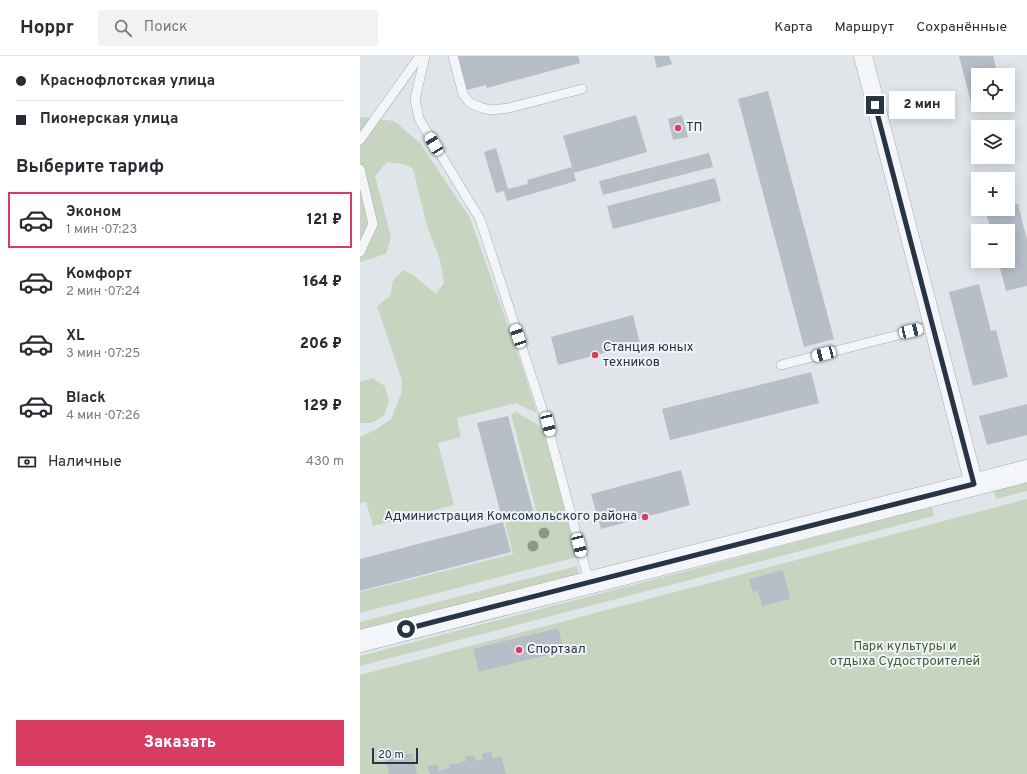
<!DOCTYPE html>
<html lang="ru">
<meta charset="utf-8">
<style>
body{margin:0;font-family:Overpass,sans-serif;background:#f2f2f3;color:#2b2b33;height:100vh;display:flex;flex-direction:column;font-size:15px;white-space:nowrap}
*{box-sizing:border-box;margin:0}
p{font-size:13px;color:#7c7c81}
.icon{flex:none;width:22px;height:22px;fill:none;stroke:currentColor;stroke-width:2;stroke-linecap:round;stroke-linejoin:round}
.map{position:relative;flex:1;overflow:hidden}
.details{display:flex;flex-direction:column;background:#fff;width:360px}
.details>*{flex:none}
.hud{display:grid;align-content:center;height:88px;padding:0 16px;background:#fff}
.buttons{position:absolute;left:611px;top:12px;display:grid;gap:8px}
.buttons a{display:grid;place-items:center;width:44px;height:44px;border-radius:0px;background:#fff;box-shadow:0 2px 10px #0003;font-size:20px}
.scale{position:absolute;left:12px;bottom:10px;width:46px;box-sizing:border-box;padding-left:4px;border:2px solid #273443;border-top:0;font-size:11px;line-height:14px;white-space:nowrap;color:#273443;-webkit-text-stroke:3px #f0f3f7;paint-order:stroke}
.end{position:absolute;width:18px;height:18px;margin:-9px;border:5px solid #273443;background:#fff;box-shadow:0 0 0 2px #fff}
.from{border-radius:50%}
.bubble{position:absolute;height:28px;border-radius:0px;background:#fff;box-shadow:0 2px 10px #0003;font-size:13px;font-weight:800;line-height:28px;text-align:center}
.car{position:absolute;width:12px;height:24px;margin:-12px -6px;border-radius:5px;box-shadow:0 0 3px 1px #0007;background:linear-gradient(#fff 24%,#345 0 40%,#fff 0 76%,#345 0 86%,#fff 0)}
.hud b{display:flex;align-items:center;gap:14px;height:38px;font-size:15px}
.hud b+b{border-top:1px solid #e1e1e2}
.hud i{width:10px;height:10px;background:#2b2b33}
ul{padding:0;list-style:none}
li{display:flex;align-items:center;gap:12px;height:56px;margin:0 8px 6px;padding:0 8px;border:2px solid transparent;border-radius:0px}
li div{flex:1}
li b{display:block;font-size:15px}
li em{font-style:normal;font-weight:800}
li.active{border-color:#d83c61}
li>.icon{width:36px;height:36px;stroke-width:1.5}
h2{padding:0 16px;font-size:18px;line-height:48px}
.pay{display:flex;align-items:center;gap:10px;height:44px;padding:0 16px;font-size:15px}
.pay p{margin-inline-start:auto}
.action{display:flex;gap:8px;margin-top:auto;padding:8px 16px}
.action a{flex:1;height:46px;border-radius:0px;background:#d83c61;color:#fff;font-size:16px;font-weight:800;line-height:46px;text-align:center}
header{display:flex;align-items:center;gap:24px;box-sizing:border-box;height:56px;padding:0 20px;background:#fff;border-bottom:1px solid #e1e1e2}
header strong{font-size:19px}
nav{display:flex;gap:22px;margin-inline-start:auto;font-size:14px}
.search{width:280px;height:36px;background:#f2f2f3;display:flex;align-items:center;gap:10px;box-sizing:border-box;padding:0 14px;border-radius:0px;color:#7c7c81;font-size:15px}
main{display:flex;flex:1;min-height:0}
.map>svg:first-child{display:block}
.green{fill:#c7d5c0}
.building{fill:#b7bec8}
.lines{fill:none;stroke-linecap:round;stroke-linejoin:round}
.service-casing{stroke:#a5acb5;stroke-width:10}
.minor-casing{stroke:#a5acb5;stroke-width:19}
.tertiary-casing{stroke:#a5acb5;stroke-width:23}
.service{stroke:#f3f5f8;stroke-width:9}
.minor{stroke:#f3f5f8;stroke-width:18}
.tertiary{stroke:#f3f5f8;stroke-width:22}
.tree{fill:#889c85}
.route{stroke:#273443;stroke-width:5}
.poi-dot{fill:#d83c61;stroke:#f0f3f7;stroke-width:1.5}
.labels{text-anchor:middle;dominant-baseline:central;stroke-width:4;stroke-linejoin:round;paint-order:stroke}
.poi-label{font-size:13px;fill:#273443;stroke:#f0f3f7;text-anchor:start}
.park-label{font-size:13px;fill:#406033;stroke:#f0f3f7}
</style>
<header>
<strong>Hoppr</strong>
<div class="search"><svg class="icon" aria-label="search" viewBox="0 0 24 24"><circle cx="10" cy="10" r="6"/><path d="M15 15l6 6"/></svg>Поиск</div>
<nav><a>Карта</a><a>Маршрут</a><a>Сохранённые</a></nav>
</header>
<main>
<section class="details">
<div class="hud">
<b><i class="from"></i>Краснофлотская улица</b>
<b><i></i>Пионерская улица</b>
</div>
<h2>Выберите тариф</h2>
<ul>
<li class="active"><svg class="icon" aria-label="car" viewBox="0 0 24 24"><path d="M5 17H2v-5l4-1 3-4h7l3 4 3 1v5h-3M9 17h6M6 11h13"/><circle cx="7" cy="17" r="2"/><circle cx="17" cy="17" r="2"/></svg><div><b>Эконом</b><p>1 мин · 07:23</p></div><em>121 ₽</em></li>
<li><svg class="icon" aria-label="car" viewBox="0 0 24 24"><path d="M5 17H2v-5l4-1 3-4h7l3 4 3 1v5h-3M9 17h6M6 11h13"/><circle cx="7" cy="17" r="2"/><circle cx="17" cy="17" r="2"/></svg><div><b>Комфорт</b><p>2 мин · 07:24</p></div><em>164 ₽</em></li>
<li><svg class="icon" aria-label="car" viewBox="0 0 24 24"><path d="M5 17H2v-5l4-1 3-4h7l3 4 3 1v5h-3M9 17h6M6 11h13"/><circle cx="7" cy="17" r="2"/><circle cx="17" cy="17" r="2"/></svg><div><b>XL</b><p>3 мин · 07:25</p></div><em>206 ₽</em></li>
<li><svg class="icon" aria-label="car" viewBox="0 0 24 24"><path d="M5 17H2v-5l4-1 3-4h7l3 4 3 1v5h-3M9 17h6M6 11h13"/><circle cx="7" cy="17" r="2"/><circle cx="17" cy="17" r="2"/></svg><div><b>Black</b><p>4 мин · 07:26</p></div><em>129 ₽</em></li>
</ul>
<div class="pay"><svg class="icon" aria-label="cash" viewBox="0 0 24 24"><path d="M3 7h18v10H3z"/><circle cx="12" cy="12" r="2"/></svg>Наличные<p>430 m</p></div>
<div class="action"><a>Заказать</a></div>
</section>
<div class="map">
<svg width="667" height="718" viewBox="0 0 667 718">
<rect width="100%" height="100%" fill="#e0e5ea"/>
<g class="green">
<path d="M2,61L34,65L60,87L110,162L163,313L177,357L156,347L97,362L101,381L78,387L94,449L13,470L6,446L0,447V381L15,374L31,363L41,338L42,324L17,250L30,240L33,224L44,214L53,219L76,238L84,227L80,204L67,170L53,113L44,108L27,106L15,120L31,181L26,198L0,206V62Z"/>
<path d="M12,322L25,330L29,345L24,360L11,367H0V326Z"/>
<path d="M156,356L183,372L217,501L0,557V536L153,498L145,467L177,458L151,358Z"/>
<path d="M667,425V435L636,443L634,434Z"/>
<path d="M667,443V718H0V619Z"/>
<path d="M572,451L574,460L0,610V600Z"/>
<path d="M217,510L219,521L0,577V566Z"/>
</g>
<g class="building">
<path d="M98,0H218L220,7L127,32L126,29L107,34Z"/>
<path d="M294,0H309L312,8L297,12Z"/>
<path d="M599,0H633L638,19H618V44L611,46Z"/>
<path d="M408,35L474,283L444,291L378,43Z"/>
<path d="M276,59L287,96L214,117L216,125L147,145L144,135L136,137L124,96L136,92L148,133L168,128L167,124L212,111L203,80Z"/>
<path d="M322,59L328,81L313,84L308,63Z"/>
<path d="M349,97L353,111L243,139L239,125Z"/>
<path d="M355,122L361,145L253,173L247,150Z"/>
<path d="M658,148L667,184V230L646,235L638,205H648V175H631L626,156L636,153H648V150Z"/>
<path d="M619,228L631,275L636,274L648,321L613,330L589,236Z"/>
<path d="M273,259L280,288L198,309L191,281Z"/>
<path d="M451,316L459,347L310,384L302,353Z"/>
<path d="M667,348V379L627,389L619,360Z"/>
<path d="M148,360L174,458L143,466L117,367Z"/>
<path d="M321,414L330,449L241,473L231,438Z"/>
<path d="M143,466L151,496L0,535V503Z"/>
<path d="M423,514L430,543L402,550L398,535L393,536L389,523Z"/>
<path d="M198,572L204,595L119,616L113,593Z"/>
<path d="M131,695L133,702L141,700L146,718H70L67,710L77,708L79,715L90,712L89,709L106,705L105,701L114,699L116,705L123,703L121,698Z"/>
<path d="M52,697L57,718H29L26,704Z"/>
</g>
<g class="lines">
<g class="service-casing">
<g id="service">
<path d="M65,0L55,43L59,63L120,163L187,368L229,526"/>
<path d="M93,0L103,38L110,47L122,52L131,54L149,52L222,33"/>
<path d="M0,84L60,0"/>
<path d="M0,113L13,168L0,196"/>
<path d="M421,309L573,270"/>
</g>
</g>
<g class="minor-casing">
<path id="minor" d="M503,0L614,428"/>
</g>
<g class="tertiary-casing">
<path id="tertiary" d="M0,585L667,415"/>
</g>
<use href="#service" class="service"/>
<use href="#minor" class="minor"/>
<use href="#tertiary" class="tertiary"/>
</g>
<g class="tree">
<circle cx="184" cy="477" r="5.5"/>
<circle cx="173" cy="490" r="5.5"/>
</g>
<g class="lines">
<path class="route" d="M46,573L614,428L515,49"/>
</g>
<g class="poi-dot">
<circle cx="318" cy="72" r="4"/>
<circle cx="235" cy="299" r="4"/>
<circle cx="285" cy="461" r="4"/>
<circle cx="159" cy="594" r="4"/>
</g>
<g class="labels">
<g class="poi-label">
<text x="326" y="72">ТП</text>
<text x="243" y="292">Станция юных<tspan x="243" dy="15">техников</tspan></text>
<text x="277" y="461" text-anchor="end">Администрация Комсомольского района</text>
<text x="167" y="594">Спортзал</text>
</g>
<g class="park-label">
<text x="545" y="591">Парк культуры и<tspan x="545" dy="15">отдыха Судостроителей</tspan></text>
</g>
</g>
</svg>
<div class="buttons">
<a><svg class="icon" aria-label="locate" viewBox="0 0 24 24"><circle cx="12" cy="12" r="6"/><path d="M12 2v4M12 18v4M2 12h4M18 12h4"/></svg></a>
<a><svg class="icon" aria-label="layers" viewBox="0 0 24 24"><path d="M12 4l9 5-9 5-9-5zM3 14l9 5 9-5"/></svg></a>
<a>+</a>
<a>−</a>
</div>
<div class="scale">20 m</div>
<i class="end from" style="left:46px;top:573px"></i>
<i class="end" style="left:515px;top:49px"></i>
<div class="bubble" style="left:529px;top:35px;width:66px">2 мин</div>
<i class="car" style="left:74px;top:88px;rotate:329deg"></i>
<i class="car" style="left:551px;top:275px;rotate:77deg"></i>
<i class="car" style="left:158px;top:280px;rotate:341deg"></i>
<i class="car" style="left:464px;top:298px;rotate:255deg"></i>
<i class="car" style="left:188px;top:368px;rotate:166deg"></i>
<i class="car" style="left:219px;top:489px;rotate:166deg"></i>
</div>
</main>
